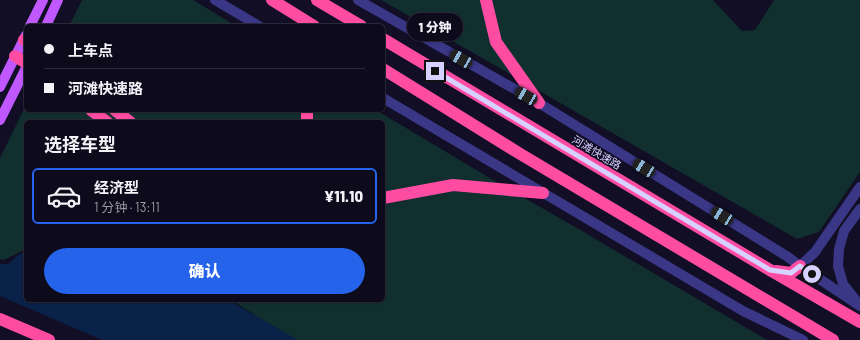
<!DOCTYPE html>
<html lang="zh">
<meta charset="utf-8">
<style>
body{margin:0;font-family:Barlow,"Noto Sans SC",sans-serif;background:#1b1829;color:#f1f3f6;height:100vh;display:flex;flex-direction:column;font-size:15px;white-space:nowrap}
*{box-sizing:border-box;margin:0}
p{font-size:13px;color:#9a9aa3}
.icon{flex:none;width:22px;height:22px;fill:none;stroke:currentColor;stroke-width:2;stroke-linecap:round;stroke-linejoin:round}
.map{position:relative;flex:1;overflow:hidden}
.panel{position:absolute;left:24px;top:120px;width:361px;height:182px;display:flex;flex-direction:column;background:#0d0a1c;border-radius:6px;box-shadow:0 1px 3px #0004,0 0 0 1px #2d2b3b}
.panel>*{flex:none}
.banner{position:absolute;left:24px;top:24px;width:361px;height:88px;border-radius:6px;box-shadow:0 1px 3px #0004,0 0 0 1px #2d2b3b;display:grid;align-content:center;height:88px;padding:0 20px;background:#0d0a1c}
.end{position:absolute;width:18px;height:18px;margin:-9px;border:5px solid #d6d1ff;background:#111;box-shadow:0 0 0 2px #111}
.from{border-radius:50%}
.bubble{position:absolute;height:28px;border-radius:14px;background:#0d0a1c;box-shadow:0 1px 3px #0004,0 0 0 1px #2d2b3b;font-size:13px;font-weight:800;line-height:28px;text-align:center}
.car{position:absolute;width:12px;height:24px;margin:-12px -6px;border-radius:5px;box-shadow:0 0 3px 1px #0007;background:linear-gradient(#222 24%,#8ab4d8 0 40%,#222 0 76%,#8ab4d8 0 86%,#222 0)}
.banner b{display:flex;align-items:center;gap:14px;height:38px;font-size:15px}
.banner b+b{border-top:1px solid #2d2b3b}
.banner i{width:10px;height:10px;background:#f1f3f6}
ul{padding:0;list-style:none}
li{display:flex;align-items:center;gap:12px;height:56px;margin:0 8px 6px;padding:0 12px;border:2px solid #2d2b3b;border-radius:6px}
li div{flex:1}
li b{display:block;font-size:15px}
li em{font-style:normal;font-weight:800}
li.current{border-color:#2563eb}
li>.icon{width:36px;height:36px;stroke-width:1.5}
h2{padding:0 20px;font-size:18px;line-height:48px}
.primary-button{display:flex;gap:8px;margin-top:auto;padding:8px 20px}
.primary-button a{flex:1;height:46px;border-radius:24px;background:#2563eb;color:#fff;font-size:16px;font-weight:800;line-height:46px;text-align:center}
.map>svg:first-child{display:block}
.green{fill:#102f2e}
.water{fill:#0a2148}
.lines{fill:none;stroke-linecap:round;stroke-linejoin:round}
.minor{stroke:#393786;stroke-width:10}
.major{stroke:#c058ff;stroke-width:10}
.highway{stroke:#ff4ca3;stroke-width:12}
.route{stroke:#d6d1ff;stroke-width:5}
.labels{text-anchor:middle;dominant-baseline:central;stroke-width:3;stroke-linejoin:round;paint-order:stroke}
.street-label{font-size:11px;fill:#d6d1ff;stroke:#110e25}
</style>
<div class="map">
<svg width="860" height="340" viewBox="0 0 860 340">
<rect width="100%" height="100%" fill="#110e25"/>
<g class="green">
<path d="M82,0H193L236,26H69Z"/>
<path d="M381,0H713L742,31L755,30L774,0H860V172L819,232L797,239Z"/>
<path d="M26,105V110H376L488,177L577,228L767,340H294L231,300H383V122H26V249L4,260L0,259V158Z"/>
</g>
<path class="water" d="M26,251V300H228L298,340H102L0,296V264H8L17,256Z"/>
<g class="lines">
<g class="minor">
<path d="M215,0L259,26"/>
<path d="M358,0L539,103L788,257L800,266L860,306"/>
<path d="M383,98L743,311L803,340"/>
<path d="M800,266L815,252L860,187"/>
<path d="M855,299L843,284L838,266L839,249L844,231L860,209"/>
</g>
<g class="major">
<path d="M30,26L43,0"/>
<path d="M46,26L58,0"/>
<path d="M0,87L26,35"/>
<path d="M0,120L26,68"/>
</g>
<g class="highway">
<path d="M272,0L314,26"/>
<path d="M317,0L361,26"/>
<path d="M486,0L496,42L539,103"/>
<path d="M383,39L770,270L860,322"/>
<path d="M24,40L26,41"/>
<path d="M15,56L26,63"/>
<path d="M383,69L522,155L833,340"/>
<path d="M91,110L107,122"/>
<path d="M115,110L130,122"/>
<path d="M307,110V122"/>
<path d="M383,198L453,185L543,193"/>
<path d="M776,271L791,273L800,266"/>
<path d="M0,319L49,340"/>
</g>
</g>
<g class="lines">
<path class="route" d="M435,71L770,270L791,273L800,266L812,274"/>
</g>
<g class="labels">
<g class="street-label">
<text transform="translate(597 152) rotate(31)">河滩快速路</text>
</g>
</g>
</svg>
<i class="end from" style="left:812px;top:274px"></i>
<i class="end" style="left:435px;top:71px"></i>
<div class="bubble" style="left:407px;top:13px;width:56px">1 分钟</div>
<i class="car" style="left:461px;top:59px;rotate:300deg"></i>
<i class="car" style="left:526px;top:96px;rotate:300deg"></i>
<i class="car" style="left:644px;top:168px;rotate:302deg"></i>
<i class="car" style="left:722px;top:216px;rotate:302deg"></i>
<div class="banner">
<b><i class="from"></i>上车点</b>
<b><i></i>河滩快速路</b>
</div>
<section class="panel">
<h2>选择车型</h2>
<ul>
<li class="current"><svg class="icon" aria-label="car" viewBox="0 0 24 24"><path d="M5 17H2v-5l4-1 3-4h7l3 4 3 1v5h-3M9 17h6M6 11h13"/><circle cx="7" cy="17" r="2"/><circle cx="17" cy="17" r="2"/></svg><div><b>经济型</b><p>1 分钟 · 13:11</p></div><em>¥11.10</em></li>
</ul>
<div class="primary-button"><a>确认</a></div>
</section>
</div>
